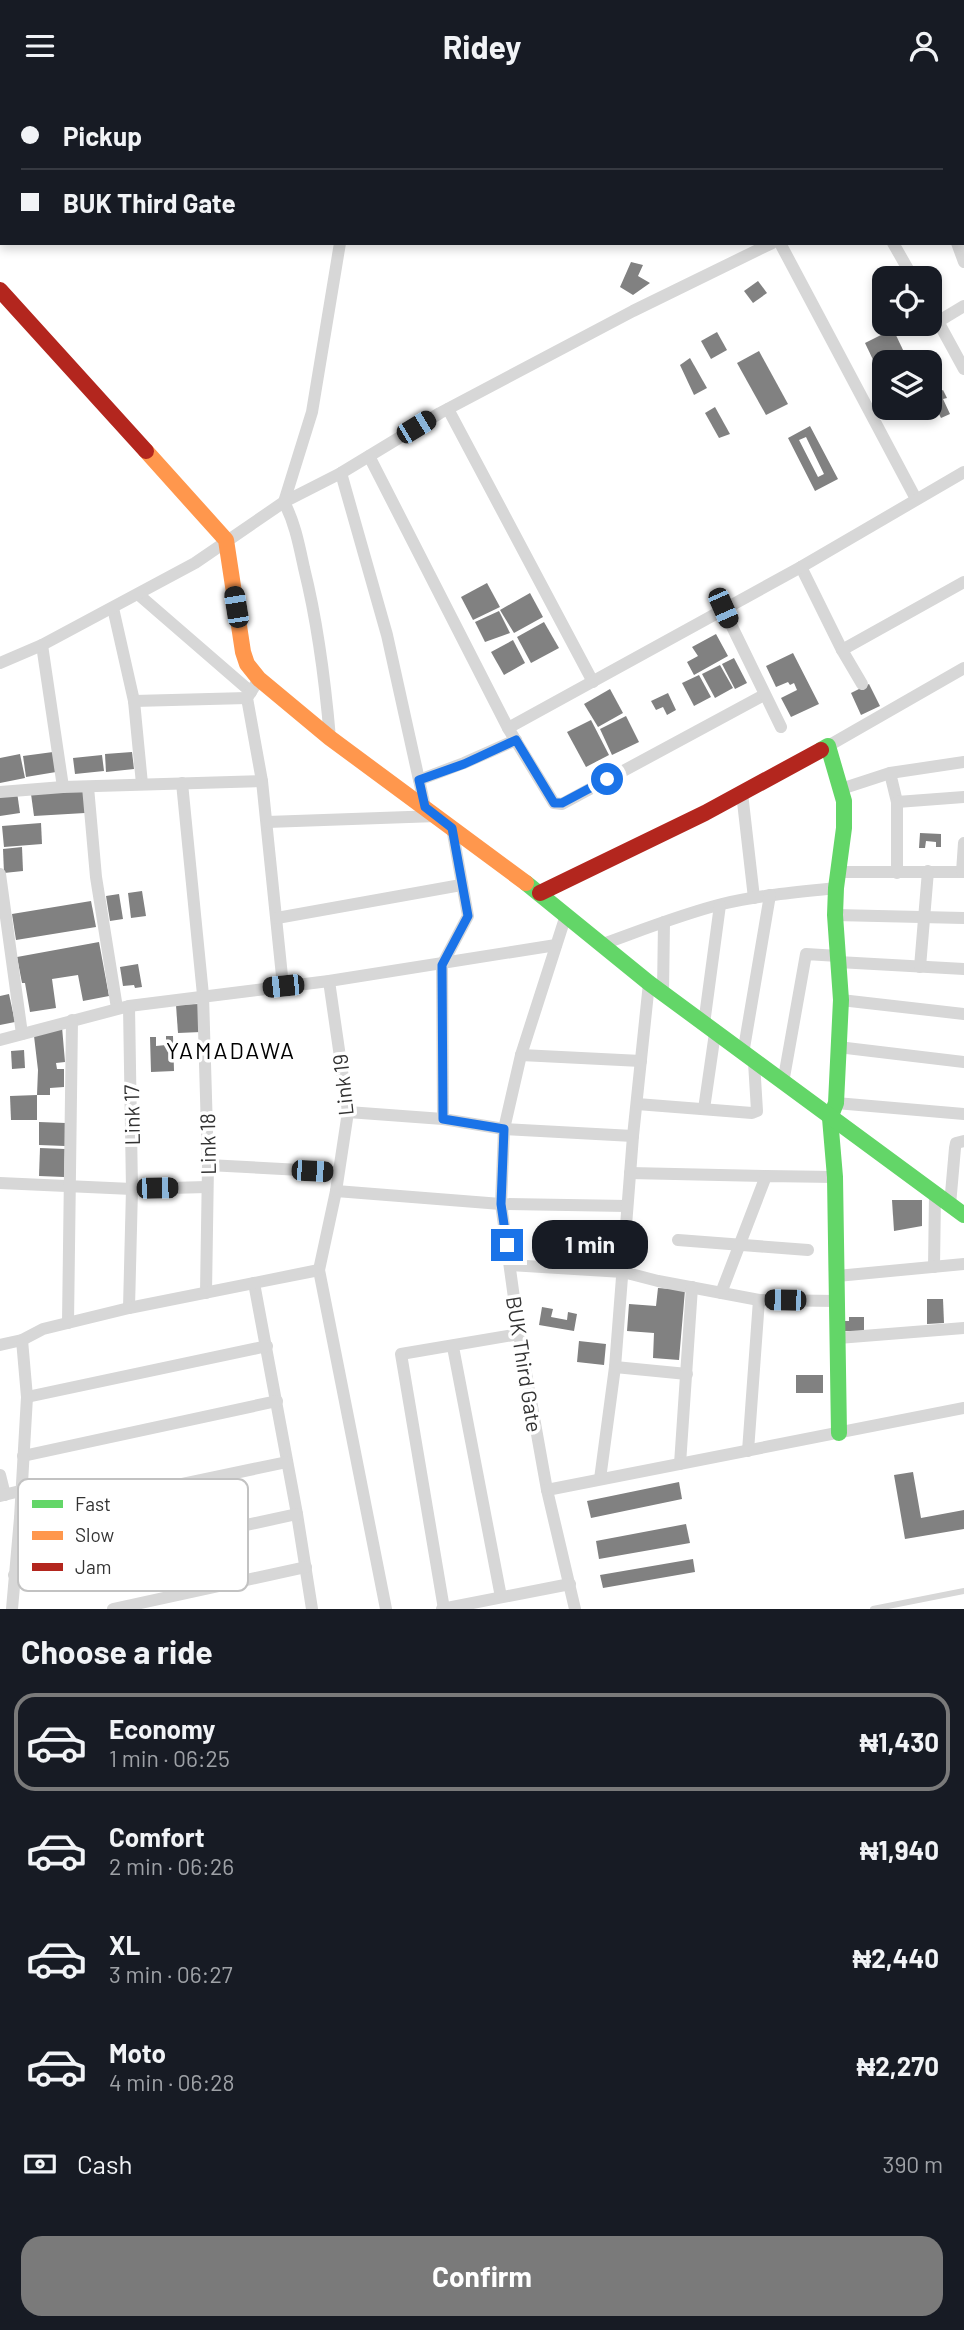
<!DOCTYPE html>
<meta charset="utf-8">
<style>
body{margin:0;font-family:Barlow,sans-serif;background:#242831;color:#f1f3f6;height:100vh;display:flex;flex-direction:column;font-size:26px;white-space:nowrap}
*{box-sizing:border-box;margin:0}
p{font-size:23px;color:#9ea1a6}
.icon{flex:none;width:38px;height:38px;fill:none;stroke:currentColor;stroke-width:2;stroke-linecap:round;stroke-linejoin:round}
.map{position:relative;height:1518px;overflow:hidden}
.details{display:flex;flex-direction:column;background:#171b24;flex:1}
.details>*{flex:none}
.guide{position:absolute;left:0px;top:0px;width:964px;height:154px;box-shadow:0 4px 10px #0003;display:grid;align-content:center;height:154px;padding:0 21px;background:#171b24}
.fabs{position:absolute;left:872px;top:175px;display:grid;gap:14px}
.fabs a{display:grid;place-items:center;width:70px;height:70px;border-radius:14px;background:#171b24;box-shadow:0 4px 10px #0003;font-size:35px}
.end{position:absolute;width:32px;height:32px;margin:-16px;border:9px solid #1a73e8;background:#fff;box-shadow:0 0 0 4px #fff}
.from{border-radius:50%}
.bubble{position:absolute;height:49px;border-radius:21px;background:#171b24;box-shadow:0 4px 10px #0003;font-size:23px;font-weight:700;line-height:49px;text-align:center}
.car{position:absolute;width:21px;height:42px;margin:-21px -10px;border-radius:9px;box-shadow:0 0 5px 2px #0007;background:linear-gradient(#222 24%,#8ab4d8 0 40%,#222 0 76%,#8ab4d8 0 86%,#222 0)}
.guide b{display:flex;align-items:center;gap:24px;height:66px;font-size:26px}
.guide b+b{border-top:2px solid #363941}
.guide i{width:18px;height:18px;background:#f1f3f6}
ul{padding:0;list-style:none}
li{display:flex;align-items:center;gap:21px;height:98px;margin:0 14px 10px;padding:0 7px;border:4px solid transparent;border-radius:21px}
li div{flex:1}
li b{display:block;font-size:26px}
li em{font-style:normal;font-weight:700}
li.active{border-color:#7a7a7a}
li>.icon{width:63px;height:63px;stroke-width:1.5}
h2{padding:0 21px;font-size:32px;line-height:84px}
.pay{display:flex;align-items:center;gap:18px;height:77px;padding:0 21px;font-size:26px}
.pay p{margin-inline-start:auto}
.cta{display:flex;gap:14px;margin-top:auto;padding:14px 21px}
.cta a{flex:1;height:80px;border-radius:21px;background:#7a7a7a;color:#fff;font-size:28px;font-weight:700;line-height:80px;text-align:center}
header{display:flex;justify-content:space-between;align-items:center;height:91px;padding:0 21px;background:#171b24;font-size:32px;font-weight:700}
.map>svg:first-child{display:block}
.building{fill:#818181;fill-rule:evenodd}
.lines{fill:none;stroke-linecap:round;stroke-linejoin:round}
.lane{stroke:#d7d7d7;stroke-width:6}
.street{stroke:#d7d7d7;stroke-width:12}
.fast{stroke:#63d668;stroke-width:16}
.slow{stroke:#ff974d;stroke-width:16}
.jam{stroke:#b3261e;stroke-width:16}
.route{stroke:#1a73e8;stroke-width:9}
.labels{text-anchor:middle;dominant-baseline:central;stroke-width:7;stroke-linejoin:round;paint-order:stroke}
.street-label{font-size:21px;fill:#333;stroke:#fff}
.neighbourhood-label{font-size:23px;letter-spacing:2px;fill:#000;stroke:#fff}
.key{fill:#fff;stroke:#c2c2c2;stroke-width:2}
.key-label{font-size:19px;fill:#333}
</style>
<header><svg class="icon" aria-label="menu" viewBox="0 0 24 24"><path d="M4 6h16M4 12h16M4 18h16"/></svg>Ridey<svg class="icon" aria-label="person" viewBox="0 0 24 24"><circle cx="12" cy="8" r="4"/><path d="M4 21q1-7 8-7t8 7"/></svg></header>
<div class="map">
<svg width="964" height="1518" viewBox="0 0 964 1518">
<rect width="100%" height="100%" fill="#fff"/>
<g class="building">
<path d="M631,171L643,174L638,185L650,192L633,204L620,196Z"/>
<path d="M758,190L767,202L753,212L744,200Z"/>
<path d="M893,238L904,261L876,275L865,252Z"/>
<path d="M717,241L727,259L711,268L701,250Z"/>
<path d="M759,260L788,313L766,324L737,272Z"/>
<path d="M690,267L707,297L694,304L680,274Z"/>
<path d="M943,299L947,307L943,308L950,323L941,327L930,305Z"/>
<path d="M715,316L730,343L719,347L705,322Z"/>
<path d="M810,335L838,388L815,400L788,347ZM806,346L824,383L818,386L799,349Z"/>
<path d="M487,492L500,516L473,529L461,506Z"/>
<path d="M530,502L543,526L514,542L500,519Z"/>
<path d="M499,520L510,542L485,551L475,531Z"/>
<path d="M544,531L559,557L531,572L517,546Z"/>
<path d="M716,543L728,565L694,584L687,571L698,565L692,556Z"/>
<path d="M513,549L525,572L504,584L491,561Z"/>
<path d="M793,562L819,613L791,626L781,607L797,599L794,592L790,594L788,591L776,596L766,575Z"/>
<path d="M734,567L747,592L735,598L722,573Z"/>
<path d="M720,574L733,597L715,607L702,583Z"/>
<path d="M699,584L711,606L694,615L682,592Z"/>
<path d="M869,593L880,615L861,624L851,602Z"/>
<path d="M610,598L623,622L598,636L584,613Z"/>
<path d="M668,602L676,619L667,624L663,616L656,619L651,610Z"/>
<path d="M626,625L639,651L612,664L600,638Z"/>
<path d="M591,629L609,664L586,676L567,641Z"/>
<path d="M53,661L56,681L26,686L23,665Z"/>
<path d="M132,661L134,678L106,681L105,663Z"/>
<path d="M20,663L25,687L0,692V667Z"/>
<path d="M102,664L104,680L75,683L73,667Z"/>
<path d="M84,700L85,722L34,725L31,703Z"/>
<path d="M17,701L20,722L0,725V703Z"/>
<path d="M41,732L42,753L4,756L2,735Z"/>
<path d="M920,742L941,743V756H936V751L926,750L925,757H919Z"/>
<path d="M22,756L23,780L4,782L3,758Z"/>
<path d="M142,800L146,825L131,827L128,802Z"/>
<path d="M119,803L123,828L110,830L106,805Z"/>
<path d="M91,810L96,836L16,849L12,823Z"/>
<path d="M99,851L109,905L83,910L78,884L52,888L56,917L30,921L25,892H22L17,866Z"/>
<path d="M138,873L142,896L135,897L134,894L123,895L120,876Z"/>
<path d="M9,903L15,931L0,934V905Z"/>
<path d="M199,913L201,941L178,942L176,914Z"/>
<path d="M62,936L65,971L56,972L57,978H64V996L50,997V1004H37L38,979L34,945Z"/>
<path d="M166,945H173L174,980L151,981L150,946H156V955L166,954Z"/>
<path d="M24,959L25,977L12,978L11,960Z"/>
<path d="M37,1004V1029H11L10,1005Z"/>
<path d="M39,1031L66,1032L65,1055L39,1054Z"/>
<path d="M40,1057L65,1058L64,1086L39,1085Z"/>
<path d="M892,1109H922V1135L894,1140Z"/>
<path d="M658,1197L685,1199L679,1269L653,1267L654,1242L627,1240L629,1213L656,1215Z"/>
<path d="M927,1208H943L944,1232L927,1233Z"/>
<path d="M542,1216L553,1218L551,1226L567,1229L568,1221L577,1223L574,1240L539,1234Z"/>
<path d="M849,1226H864V1240H842V1230H849Z"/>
<path d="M579,1250L606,1253L604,1274L577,1271Z"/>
<rect x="796" y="1284" width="27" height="18"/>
<path d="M913,1381L921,1427L964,1419V1438L905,1448L894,1384Z"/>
<path d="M679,1391L682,1408L591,1427L587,1410Z"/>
<path d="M686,1433L690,1452L599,1468L596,1450Z"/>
<path d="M693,1468L695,1481L603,1497L600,1484Z"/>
</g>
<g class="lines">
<path class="lane" d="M873,1518L964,1500"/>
<g class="street">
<path d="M0,0L3,2"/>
<path d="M701,0L704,2"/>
<path d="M913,0V2"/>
<path d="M47,2L48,0"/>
<path d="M363,2V0"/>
<path d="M593,2L595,0"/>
<path d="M944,2L949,0"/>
<path d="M962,69H964"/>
<path d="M780,152L916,408"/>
<path d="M893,152L913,187"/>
<path d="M957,152L964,171"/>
<path d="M929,214L964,278"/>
<path d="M939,230L964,215"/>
<path d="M448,318L593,591"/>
<path d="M369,365L508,637L554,712L562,713L764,604"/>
<path d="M341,382L387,544L425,716"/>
<path d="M801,476L842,559L862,593"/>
<path d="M139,504L251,601"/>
<path d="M113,517L134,610L142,693"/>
<path d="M723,517L781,636"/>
<path d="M42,554L63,696"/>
<path d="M842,559L964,491"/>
<path d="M0,572L42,554L195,472L284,411L341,382L440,322L633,220L772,152"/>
<path d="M259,588L247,607L262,690L283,895"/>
<path d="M134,610L247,607"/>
<path d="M508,637L801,476L964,381"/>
<path d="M330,647C325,589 318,533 304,477C299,454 295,432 284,411L312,321L340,152"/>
<path d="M828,655L964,577"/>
<path d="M890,682L897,711V782"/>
<path d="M419,689L464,672L516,649"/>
<path d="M182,692L203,904L208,1074L206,1202"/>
<path d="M88,696L96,786L117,917"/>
<path d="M841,698L890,682L964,671"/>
<path d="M0,701L63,696L262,690"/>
<path d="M742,702L754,807"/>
<path d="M897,711L964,706"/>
<path d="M267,731L437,725"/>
<path d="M838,781H964"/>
<path d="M962,781L964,752"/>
<path d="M0,783L22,943"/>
<path d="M566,824L521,964L504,1038L501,1113L519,1243L547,1399L575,1518"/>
<path d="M835,824L964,827"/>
<path d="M277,827L461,794"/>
<path d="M603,853C642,839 682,823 722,813C760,804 798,801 836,797"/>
<path d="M838,871L964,878"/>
<path d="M920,876L928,780"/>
<path d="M329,890L348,1021L336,1100L319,1179L386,1518"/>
<path d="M663,901L664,831"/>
<path d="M841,909L964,923"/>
<path d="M704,933L720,814"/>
<path d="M0,949L129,915L329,890L556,854"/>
<path d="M838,956L964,971"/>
<path d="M743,963L770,804"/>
<path d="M521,964L641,970"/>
<path d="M783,992L806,863L838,865"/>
<path d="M836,1012L964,1023"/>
<path d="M637,1013L752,1022L757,1020L754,971"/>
<path d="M704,1018L715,942"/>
<path d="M348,1021L443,1028L504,1038L633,1045"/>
<path d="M443,1028L442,874L468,825L452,737"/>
<path d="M208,1074L338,1081"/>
<path d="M630,1082L766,1085"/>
<path d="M0,1092L132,1098L207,1096"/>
<path d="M336,1100L501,1113L627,1115"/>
<path d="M950,1114L955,1057L956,1052L964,1050"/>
<path d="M678,1149L808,1159"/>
<path d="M510,1174L623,1181L658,1190L759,1209L837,1210"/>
<path d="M934,1176L935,1103"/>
<path d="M837,1185L964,1173"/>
<path d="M254,1192L297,1423L312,1518"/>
<path d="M721,1202L766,1085L835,1086"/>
<path d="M129,1217L132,1098L129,915"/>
<path d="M68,1232L72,929"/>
<path d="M838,1247L964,1237"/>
<path d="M0,1254L22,1249L43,1238L129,1217L319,1179"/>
<path d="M453,1256L501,1506"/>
<path d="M615,1276L687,1283"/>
<path d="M27,1306L267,1255"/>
<path d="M748,1360L759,1209"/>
<path d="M23,1365L277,1310"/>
<path d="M680,1373L692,1196"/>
<path d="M0,1384L5,1404"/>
<path d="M600,1388L615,1276L633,1045L649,892"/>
<path d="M547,1399L964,1317"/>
<path d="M0,1405L20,1400"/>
<path d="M20,1427L287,1371"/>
<path d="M14,1484L297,1423"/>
<path d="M12,1518L20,1427L27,1306L22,1249"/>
<path d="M113,1518L306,1476"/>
<path d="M442,1518L570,1493"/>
<path d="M444,1518L401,1263L519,1243"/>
</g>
<g class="fast">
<path d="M821,659L828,655L844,710V737L836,797L835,824L841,909L836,1012L830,1027L835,1086L839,1342"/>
<path d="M526,792L649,892L964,1124"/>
</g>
<path class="slow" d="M146,360L226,449L243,561L247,573L259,588L330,647L526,792"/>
<g class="jam">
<path d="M0,199L146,360"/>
<path d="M540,802L705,722L821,659"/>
</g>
</g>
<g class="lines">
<path class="route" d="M507,1154L501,1113L504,1038L443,1028L442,874L468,825L452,737L425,716L419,689L464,673L516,649L554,712H562L607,688"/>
</g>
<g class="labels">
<g class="street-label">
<text transform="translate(342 994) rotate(-96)">Link 19</text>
<text transform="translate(131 1024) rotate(-91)">Link 17</text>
<text transform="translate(207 1053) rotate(-91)">Link 18</text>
<text transform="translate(525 1273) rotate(81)">BUK Third Gate</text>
</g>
<g class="neighbourhood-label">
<text x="231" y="959">YAMADAWA</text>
</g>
</g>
<rect x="18" y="1388" width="230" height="112" rx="10" class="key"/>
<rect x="32" y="1409" width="31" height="8" fill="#63d668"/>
<rect x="32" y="1440" width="31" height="9" fill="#ff974d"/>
<rect x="32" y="1472" width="31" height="8" fill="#b3261e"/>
<g class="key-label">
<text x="75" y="1420">Fast</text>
<text x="75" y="1451">Slow</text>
<text x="75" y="1483">Jam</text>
</g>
</svg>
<div class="fabs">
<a><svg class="icon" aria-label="locate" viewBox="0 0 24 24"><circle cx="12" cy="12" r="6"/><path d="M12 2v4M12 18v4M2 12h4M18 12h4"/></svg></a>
<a><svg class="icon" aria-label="layers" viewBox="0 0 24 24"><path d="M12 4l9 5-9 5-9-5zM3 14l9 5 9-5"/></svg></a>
</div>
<i class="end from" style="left:607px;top:688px"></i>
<i class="end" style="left:507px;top:1154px"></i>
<div class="bubble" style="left:532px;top:1129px;width:116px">1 min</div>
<i class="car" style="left:416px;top:336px;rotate:59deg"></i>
<i class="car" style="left:236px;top:516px;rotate:351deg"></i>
<i class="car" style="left:723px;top:517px;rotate:156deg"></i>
<i class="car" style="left:283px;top:895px;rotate:264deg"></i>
<i class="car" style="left:312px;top:1080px;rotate:93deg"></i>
<i class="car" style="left:157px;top:1097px;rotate:89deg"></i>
<i class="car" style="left:785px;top:1209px;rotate:271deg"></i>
<div class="guide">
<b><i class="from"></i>Pickup</b>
<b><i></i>BUK Third Gate</b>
</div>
</div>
<section class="details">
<h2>Choose a ride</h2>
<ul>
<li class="active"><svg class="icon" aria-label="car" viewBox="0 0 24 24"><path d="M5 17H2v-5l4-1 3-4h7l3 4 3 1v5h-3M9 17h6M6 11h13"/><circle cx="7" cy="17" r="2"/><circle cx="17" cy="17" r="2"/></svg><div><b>Economy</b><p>1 min · 06:25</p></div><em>₦1,430</em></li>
<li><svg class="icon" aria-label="car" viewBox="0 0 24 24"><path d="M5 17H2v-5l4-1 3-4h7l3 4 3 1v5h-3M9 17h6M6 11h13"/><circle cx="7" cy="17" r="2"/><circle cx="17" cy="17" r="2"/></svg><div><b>Comfort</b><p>2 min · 06:26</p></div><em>₦1,940</em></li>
<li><svg class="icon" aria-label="car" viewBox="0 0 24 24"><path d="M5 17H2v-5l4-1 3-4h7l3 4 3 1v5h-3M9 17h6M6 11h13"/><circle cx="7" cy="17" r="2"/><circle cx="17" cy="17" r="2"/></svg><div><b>XL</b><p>3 min · 06:27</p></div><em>₦2,440</em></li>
<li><svg class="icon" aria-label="car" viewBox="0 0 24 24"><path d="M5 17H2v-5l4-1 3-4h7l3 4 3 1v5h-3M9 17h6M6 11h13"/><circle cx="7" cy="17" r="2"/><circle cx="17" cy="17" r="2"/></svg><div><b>Moto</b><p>4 min · 06:28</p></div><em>₦2,270</em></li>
</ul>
<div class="pay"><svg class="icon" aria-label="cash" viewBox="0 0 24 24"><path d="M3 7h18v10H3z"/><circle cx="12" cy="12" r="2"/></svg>Cash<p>390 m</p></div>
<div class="cta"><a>Confirm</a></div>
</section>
